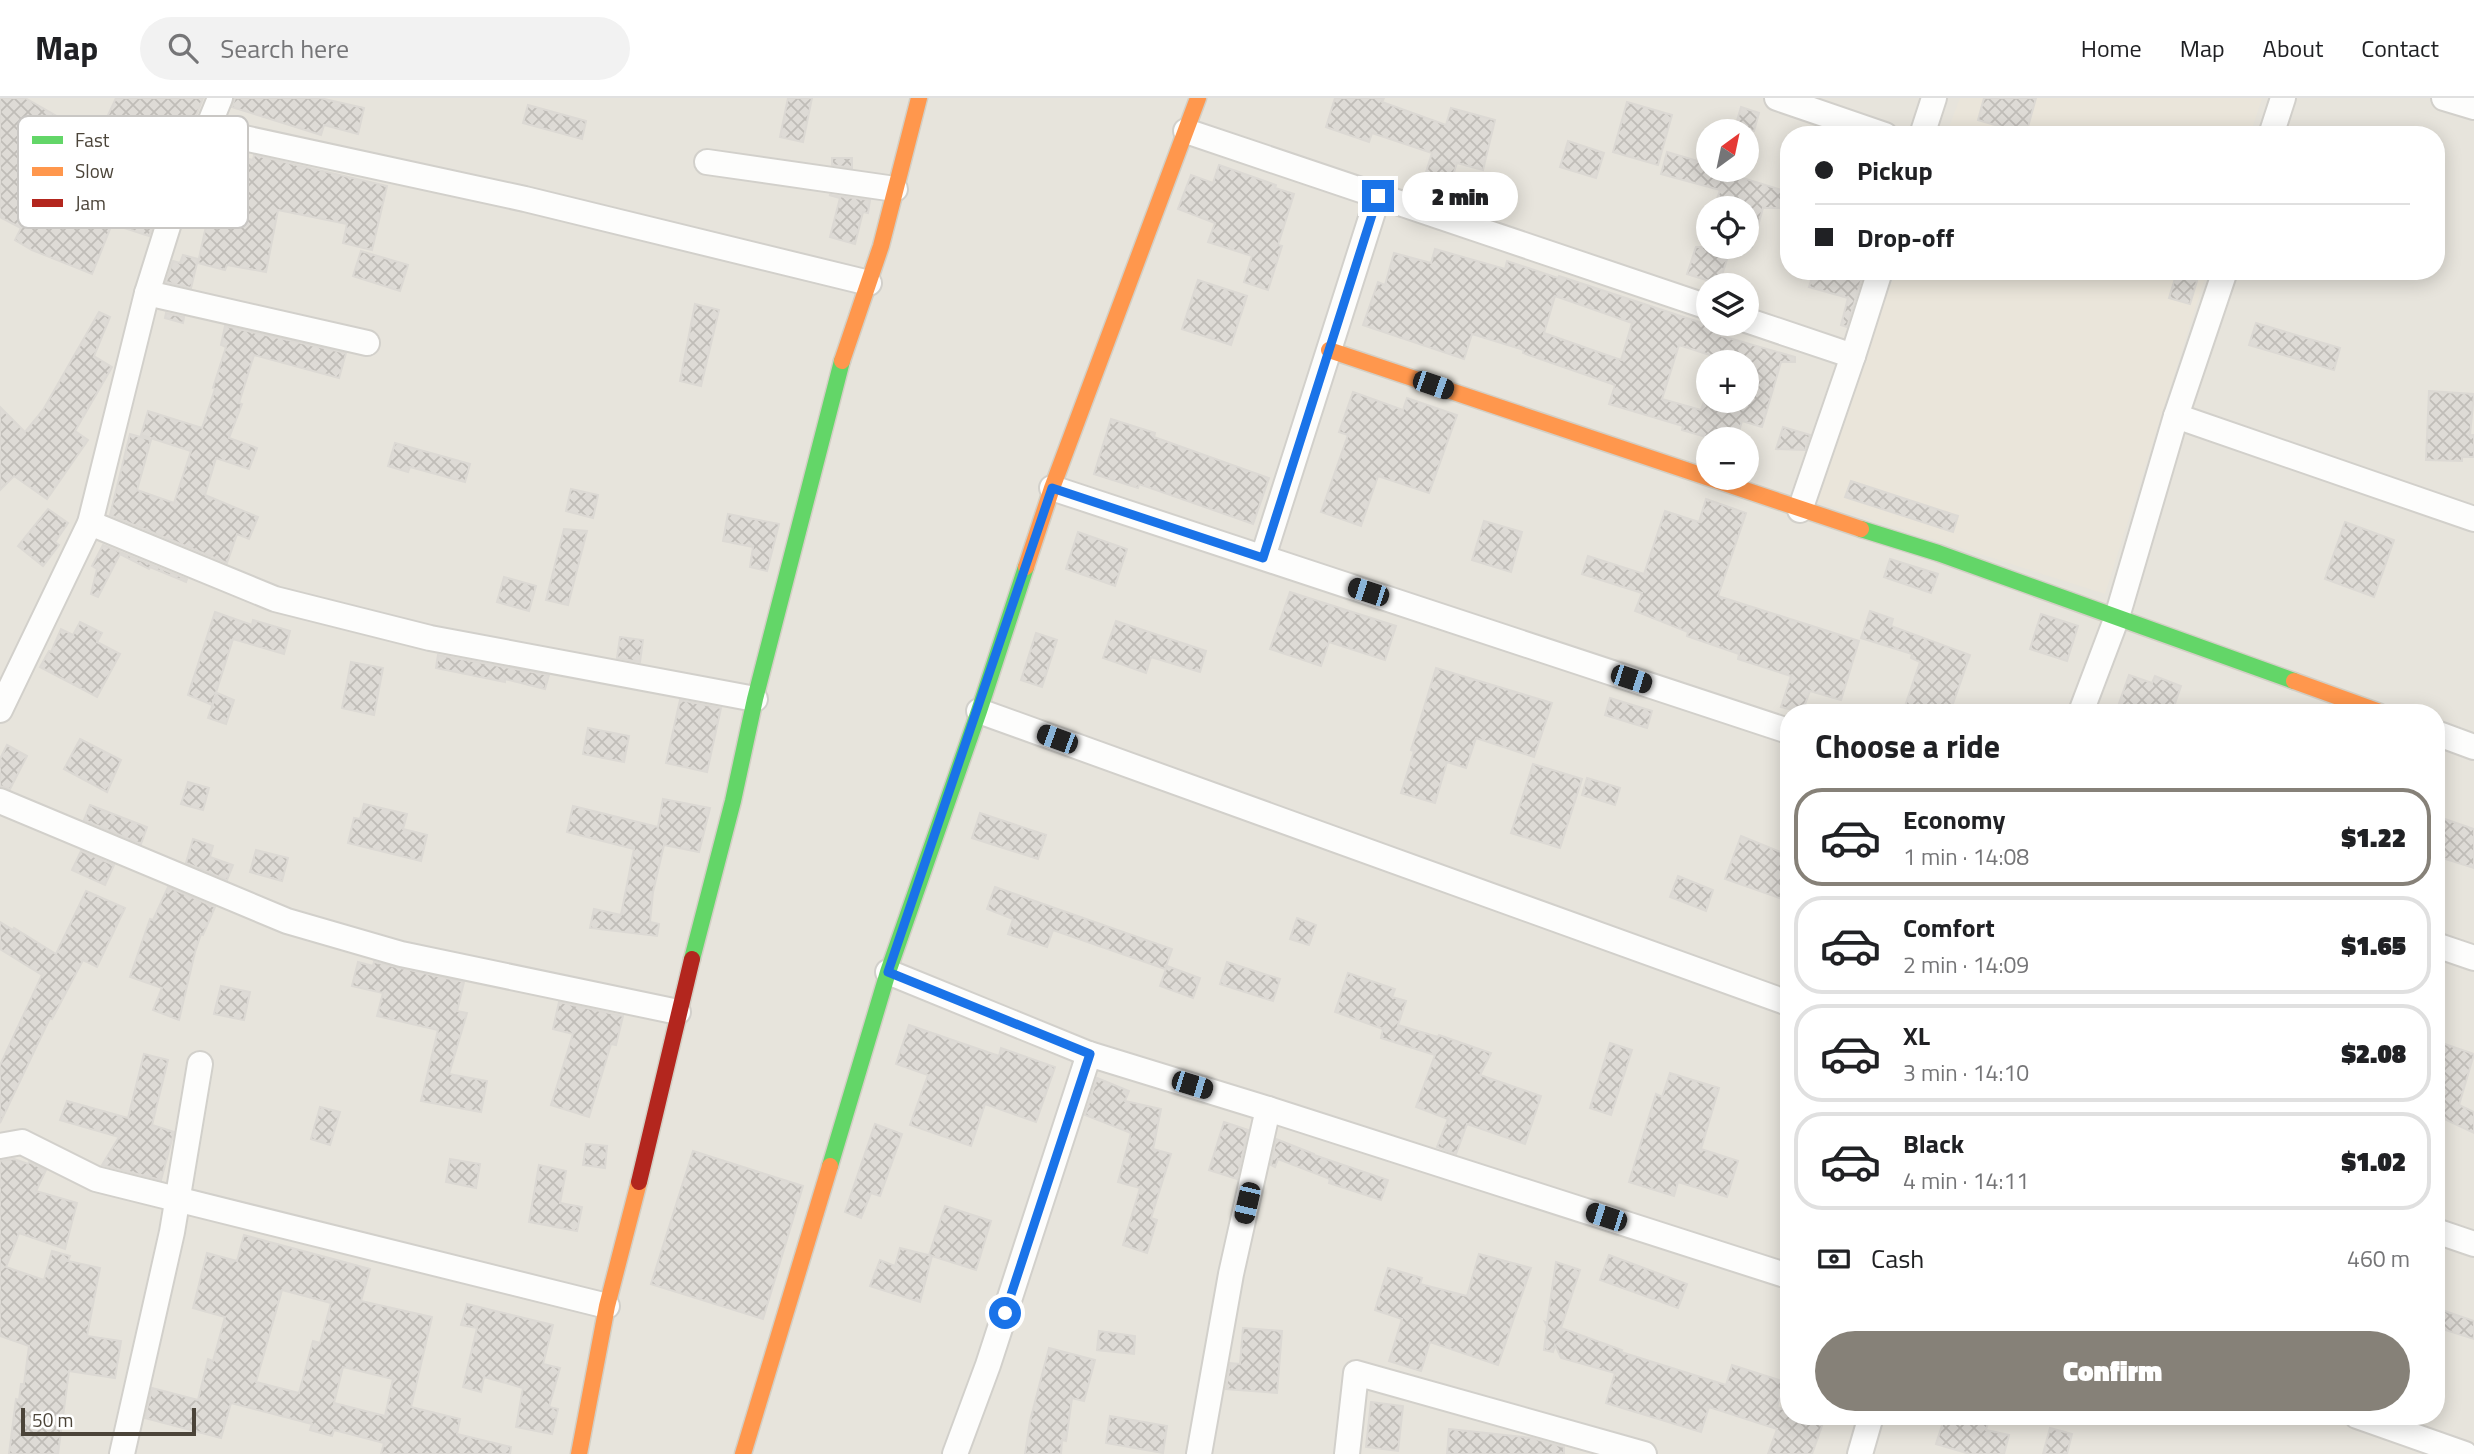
<!DOCTYPE html>
<meta charset="utf-8">
<style>
body{margin:0;font-family:"Titillium Web",sans-serif;background:#f2f2f2;color:#202124;height:100vh;display:flex;flex-direction:column;font-size:26px;white-space:nowrap}
*{box-sizing:border-box;margin:0}
p{font-size:23px;color:#757577}
.icon{flex:none;width:38px;height:38px;fill:none;stroke:currentColor;stroke-width:2;stroke-linecap:round;stroke-linejoin:round}
.map{position:relative;flex:1;overflow:hidden}
.panel{position:absolute;left:1780px;top:606px;width:665px;height:721px;display:flex;flex-direction:column;background:#fff;border-radius:28px;box-shadow:0 4px 18px #0003}
.panel>*{flex:none}
.guide{position:absolute;left:1780px;top:28px;width:665px;height:154px;border-radius:28px;box-shadow:0 4px 18px #0003;display:grid;align-content:center;height:154px;padding:0 35px;background:#fff}
.needle{width:46px;rotate:33deg}
.controls{position:absolute;left:1696px;top:21px;display:grid;gap:14px}
.controls a{display:grid;place-items:center;width:63px;height:63px;border-radius:50%;background:#fff;box-shadow:0 4px 18px #0003;font-size:35px}
.scale{position:absolute;left:21px;bottom:18px;width:175px;box-sizing:border-box;padding-left:7px;border:4px solid #4b4439;border-top:0;font-size:19px;line-height:24px;white-space:nowrap;color:#4b4439;-webkit-text-stroke:5px #fff;paint-order:stroke}
.end{position:absolute;width:32px;height:32px;margin:-16px;border:9px solid #1a73e8;background:#fff;box-shadow:0 0 0 4px #fff}
.from{border-radius:50%}
.bubble{position:absolute;height:49px;border-radius:24px;background:#fff;box-shadow:0 4px 18px #0003;font-size:23px;font-weight:800;line-height:49px;text-align:center}
.car{position:absolute;width:21px;height:42px;margin:-21px -10px;border-radius:9px;box-shadow:0 0 5px 2px #0007;background:linear-gradient(#222 24%,#8ab4d8 0 40%,#222 0 76%,#8ab4d8 0 86%,#222 0)}
.guide b{display:flex;align-items:center;gap:24px;height:66px;font-size:26px}
.guide b+b{border-top:2px solid #e0e0e0}
.guide i{width:18px;height:18px;background:#202124}
ul{padding:0;list-style:none}
li{display:flex;align-items:center;gap:21px;height:98px;margin:0 14px 10px;padding:0 21px;border:4px solid #e0e0e0;border-radius:28px}
li div{flex:1}
li b{display:block;font-size:26px}
li em{font-style:normal;font-weight:800}
li.active{border-color:#868178}
li>.icon{width:63px;height:63px;stroke-width:1.5}
h2{padding:0 35px;font-size:32px;line-height:84px}
.pay{display:flex;align-items:center;gap:18px;height:77px;padding:0 35px;font-size:26px}
.pay p{margin-inline-start:auto}
.cta{display:flex;gap:14px;margin-top:auto;padding:14px 35px}
.cta a{flex:1;height:80px;border-radius:42px;background:#868178;color:#fff;font-size:28px;font-weight:800;line-height:80px;text-align:center}
header{display:flex;align-items:center;gap:42px;box-sizing:border-box;height:98px;padding:0 35px;background:#fff;border-bottom:2px solid #e0e0e0}
header strong{font-size:33px}
nav{display:flex;gap:38px;margin-inline-start:auto;font-size:24px}
.search{width:490px;height:63px;background:#f2f2f2;display:flex;align-items:center;gap:18px;box-sizing:border-box;padding:0 24px;border-radius:38px;color:#757577;font-size:26px}
.map>svg:first-child{display:block}
.residential{fill:#e7e4dc;fill-rule:evenodd}
.education{fill:#eae5da}
.building{fill:url(#building-cross-hatch);stroke:#dcd9d4;stroke-width:2;fill-rule:evenodd}
.lines{fill:none;stroke-linecap:round;stroke-linejoin:round}
.street-casing{stroke:#d2d0cb;stroke-width:28}
.fast-casing{stroke:#d3cfc5;stroke-width:19}
.slow-casing{stroke:#d3cfc5;stroke-width:19}
.jam-casing{stroke:#d3cfc5;stroke-width:19}
.street{stroke:#fdfdfc;stroke-width:24}
.fast{stroke:#63d668;stroke-width:16}
.slow{stroke:#ff974d;stroke-width:16}
.jam{stroke:#b3261e;stroke-width:16}
.route{stroke:#1a73e8;stroke-width:9}
.key{fill:#fff;stroke:#c9c7c4;stroke-width:2}
.key-label{font-size:19px;fill:#4b4439}
</style>
<header>
<strong>Map</strong>
<div class="search"><svg class="icon" aria-label="search" viewBox="0 0 24 24"><circle cx="10" cy="10" r="6"/><path d="M15 15l6 6"/></svg>Search here</div>
<nav><a>Home</a><a>Map</a><a>About</a><a>Contact</a></nav>
</header>
<div class="map">
<svg width="2474" height="1356" viewBox="0 0 2474 1356">
<defs>
<pattern id="building-cross-hatch" width="8" height="8" patternUnits="userSpaceOnUse" patternTransform="scale(1.75)"><rect width="8" height="8" fill="#dedbd6"/><path d="M0 0l8 8M0 8l8-8" fill="none" stroke="#c0bdb8"/></pattern>
</defs>
<rect width="100%" height="100%" fill="#f4f2ee"/>
<path class="residential" d="M0,0H2474V1356H0ZM1708,33H1746V72H1708ZM1788,37H2436V173H1788ZM1708,110H1746V149H1708ZM1708,187H1746V226H1708ZM1708,264H1746V303H1708ZM1708,341H1746V380H1708ZM1788,614H2436V1318H1788Z"/>
<g class="education">
<path d="M1960,0H2262L2250,37H1946Z"/>
<path d="M1896,173H2207L2105,496L1811,402Z"/>
</g>
<g class="building">
<path d="M0,0H25L97,41L116,0H203L149,138L112,126L92,176L32,152L15,142L21,130L0,119ZM123,40L169,57L138,118L75,93L93,57L111,65Z"/>
<path d="M235,0H320L364,10L358,36L324,27L321,37L232,9Z"/>
<path d="M788,0H812L803,44L780,39Z"/>
<path d="M1335,0H1384L1382,4L1446,27L1451,10L1495,22L1483,72L1457,65L1447,96L1422,87L1432,55L1372,35L1369,44L1326,29Z"/>
<path d="M1984,0H2036L2026,36L1978,22Z"/>
<path d="M1627,4L1672,17L1658,67L1613,54Z"/>
<path d="M528,7L586,23L582,41L523,25Z"/>
<path d="M1741,9L1759,15L1754,33H1734Z"/>
<path d="M1568,43L1604,55L1596,80L1560,69Z"/>
<path d="M214,53L253,62L254,57L387,88L372,152L343,145L347,126L278,112L266,174L227,167L225,172L198,165L216,82L204,79Z"/>
<path d="M1667,54L1708,66V72H1717L1788,94V110H1763L1752,149L1746,148V110H1714L1720,92L1661,76Z"/>
<path d="M832,60H852V70L832,67Z"/>
<path d="M1219,67L1276,87L1275,90L1294,96L1278,147L1282,148L1268,192L1244,184L1252,158L1208,144L1215,125L1178,111L1191,77L1213,85Z"/>
<path d="M829,97L870,102L868,115L863,114L855,146L830,139L840,100Z"/>
<path d="M1696,149H1731L1719,186L1687,176Z"/>
<path d="M1435,151L1505,171L1507,163L1558,180L1559,178L1717,230L1715,236L1795,259V264H1781L1762,329L1742,323L1737,341H1713L1682,332L1683,328L1609,306L1615,287L1523,255L1524,252L1472,236L1464,261L1363,227L1378,184L1385,187L1394,155L1431,165ZM1555,198L1632,225L1621,262L1544,235ZM1679,247L1716,259L1715,264H1746V303H1704L1701,312L1662,301Z"/>
<path d="M361,153L408,167L400,193L353,178Z"/>
<path d="M183,157L198,161L191,190L166,184L173,163L180,165Z"/>
<path d="M1814,173H1864L1847,229L1841,227L1848,200L1809,189Z"/>
<path d="M2176,177L2197,183L2190,206L2169,200Z"/>
<path d="M1198,182L1247,198L1231,247L1182,231Z"/>
<path d="M695,206L719,212L701,288L680,283Z"/>
<path d="M99,214L110,219L94,258L112,269L75,333L88,342L47,401L14,378L0,392V309L25,334L43,312Z"/>
<path d="M166,215L184,219L183,225L165,220Z"/>
<path d="M2256,225L2340,250L2334,272L2249,247Z"/>
<path d="M225,228L346,255L339,280L254,257L239,305L242,306L229,340L257,350L249,371L216,360L205,397L258,419L249,441L237,436L227,465L110,417L130,336L151,342L137,392L174,405L191,353L141,337L148,313L202,330L215,291L213,290L226,249L221,247Z"/>
<path d="M2429,293L2474,296L2470,337H2474V359H2462V363L2426,362Z"/>
<path d="M1353,294L1403,312L1407,300L1457,317L1429,395L1378,378L1361,428L1321,414L1348,337L1339,334Z"/>
<path d="M1111,321L1155,335L1154,339L1269,380L1253,426L1139,386L1138,390L1094,376Z"/>
<path d="M1783,329L1810,337L1805,352L1776,351Z"/>
<path d="M395,345L470,366L465,384L410,369L408,374L388,368Z"/>
<path d="M1851,383L1958,418L1953,434L1845,399Z"/>
<path d="M571,391L598,397L593,420L566,413Z"/>
<path d="M1706,401L1746,415L1718,498L1859,543L1841,602L1810,593L1802,614L1781,609L1791,578L1738,561L1739,556L1687,538L1688,534L1635,513L1642,495L1582,476L1588,458L1644,476L1665,413L1699,424Z"/>
<path d="M48,411L68,425L55,444L59,447L43,468L18,448Z"/>
<path d="M728,416L779,426L767,473L750,469L753,449L723,443Z"/>
<path d="M1484,423L1522,434L1511,474L1472,462Z"/>
<path d="M2345,424L2394,442L2374,499L2325,481Z"/>
<path d="M564,431L587,433L568,507L546,502Z"/>
<path d="M1078,434L1127,451L1115,488L1066,471Z"/>
<path d="M103,447L187,481L186,484L150,469L149,471L120,456L98,499L91,496L97,471L92,468Z"/>
<path d="M1890,461L1938,476L1931,495L1884,479Z"/>
<path d="M504,479L536,488L529,513L497,504Z"/>
<path d="M1290,494L1396,528L1385,562L1329,544L1321,568L1270,551Z"/>
<path d="M1870,513L1893,521L1891,528L1970,557L1950,614H1903L1920,564L1911,560L1912,556L1861,540Z"/>
<path d="M215,514L252,527L253,522L290,533L284,556L233,541L212,607L188,597Z"/>
<path d="M2041,516L2078,528L2067,563L2030,551Z"/>
<path d="M1116,523L1206,553L1200,574L1151,559L1146,575L1103,560Z"/>
<path d="M80,524L102,535L97,544L120,556L97,599L40,569L49,553L51,554L61,531L73,537Z"/>
<path d="M1036,535L1057,542L1042,589L1021,582Z"/>
<path d="M620,539L643,542L640,564L617,560Z"/>
<path d="M438,557L549,577L545,591L505,581V584L436,570Z"/>
<path d="M351,564L383,570L374,617L342,610Z"/>
<path d="M1436,570L1552,605L1534,659L1476,640L1466,670L1447,664L1435,705L1401,695L1414,653L1411,652Z"/>
<path d="M2129,577L2152,585L2155,578L2181,588L2172,614H2116Z"/>
<path d="M217,595L234,602L226,626L208,620Z"/>
<path d="M1610,600L1652,613L1647,630L1605,617Z"/>
<path d="M680,602L721,610L707,674L666,665Z"/>
<path d="M588,630L629,638L624,664L583,656Z"/>
<path d="M80,641L121,662L107,694L64,671Z"/>
<path d="M7,647L27,658L10,691L0,688V661Z"/>
<path d="M1533,666L1582,681L1560,750L1511,735Z"/>
<path d="M1587,680L1620,690L1615,707L1582,697Z"/>
<path d="M188,684L209,690L203,712L181,706Z"/>
<path d="M663,701L710,710L699,754L664,747L653,794L650,824L659,826L657,838L590,830L594,811L621,817L634,751L567,734L573,708L658,729Z"/>
<path d="M364,706L407,716L403,731L427,737L421,763L348,745L354,720L360,721Z"/>
<path d="M90,707L147,729L141,746L84,722Z"/>
<path d="M980,715L1046,737L1038,761L972,740Z"/>
<path d="M2436,718L2474,731V770L2436,758Z"/>
<path d="M1741,738L1788,757V803L1725,781Z"/>
<path d="M193,741L213,748L210,759L233,767L227,782L186,765Z"/>
<path d="M256,752L288,760L282,783L250,774Z"/>
<path d="M81,753L114,767L105,787L72,772Z"/>
<path d="M1678,778L1713,792L1706,813L1670,799Z"/>
<path d="M168,789L215,809L203,837L201,836L195,854L179,922L153,912L162,890L130,879L150,821L153,822Z"/>
<path d="M995,789L1172,851L1165,871L1053,832L1047,849L1008,836L1013,821L987,811Z"/>
<path d="M86,793L125,810L97,869L83,862L52,921L50,920L0,1025V967L42,877L0,851V824L13,832L14,830L56,856Z"/>
<path d="M1297,820L1316,827L1309,847L1290,841Z"/>
<path d="M358,864L373,868L374,864L464,884L457,913L467,915L449,976L487,983L481,1014L421,1003L438,932L377,918L383,895L352,888Z"/>
<path d="M1227,864L1280,881L1273,903L1220,886Z"/>
<path d="M1167,868L1200,880L1193,900L1160,888Z"/>
<path d="M1348,875L1395,891L1392,899L1406,903L1398,927L1438,939L1439,937L1491,955L1480,977L1541,998L1525,1046L1467,1026L1456,1056L1437,1049L1448,1021L1416,1009L1435,957L1381,940L1383,931L1335,914Z"/>
<path d="M221,888L250,894L244,922L214,916Z"/>
<path d="M559,904L623,918L616,947L611,946L589,1019L551,1007L573,936L553,931Z"/>
<path d="M909,927L999,958L1001,950L1055,969L1036,1024L985,1006L971,1048L910,1027L928,977L896,966Z"/>
<path d="M2436,943L2474,956L2459,1007L2474,1014V1035L2436,1017Z"/>
<path d="M1610,945L1632,952L1611,1017L1590,1010Z"/>
<path d="M144,956L168,962L152,1027L174,1034L161,1082L102,1067L119,1039L60,1022L67,1003L128,1020Z"/>
<path d="M1670,975L1719,990L1701,1051L1738,1063L1727,1099L1678,1084L1674,1098L1629,1084L1656,996L1662,999Z"/>
<path d="M1097,980L1129,993L1125,1003L1161,1011L1153,1051L1171,1056L1151,1120L1157,1122L1147,1155L1123,1147L1140,1090L1118,1084L1131,1035L1085,1017Z"/>
<path d="M320,1009L340,1014L330,1047L311,1041Z"/>
<path d="M1224,1024L1248,1032L1237,1081L1209,1072Z"/>
<path d="M875,1026L902,1036L880,1098L871,1095L861,1120L845,1114Z"/>
<path d="M1276,1041L1314,1056V1057L1388,1082L1381,1102L1329,1085L1330,1081L1278,1061L1275,1069L1271,1067Z"/>
<path d="M586,1046L607,1048L605,1070L583,1067Z"/>
<path d="M693,1053L803,1088L763,1221L651,1186Z"/>
<path d="M14,1061L28,1066L29,1064L46,1072L36,1093L77,1105L65,1151L19,1135L6,1169L44,1182L52,1153L70,1158L68,1163L100,1170L87,1238L121,1243L115,1280L69,1273L58,1356H9L16,1301L19,1302L21,1286H24L29,1248L0,1238V1063Z"/>
<path d="M450,1061L480,1066L476,1090L446,1084Z"/>
<path d="M539,1067L566,1073L560,1105L582,1109L577,1133L529,1124Z"/>
<path d="M945,1108L991,1123L976,1172L929,1157Z"/>
<path d="M244,1137L370,1171L361,1203L432,1219L411,1309L460,1321L457,1336L511,1349L510,1356H381L384,1345L334,1332L332,1338L310,1332L312,1326L231,1305L221,1340L145,1320L152,1290L198,1302L208,1261L213,1263L225,1219L193,1210L207,1155L237,1163ZM282,1192L331,1205L320,1245L313,1243L299,1295L256,1284ZM343,1269L393,1281L385,1318L334,1305Z"/>
<path d="M900,1150L932,1158L920,1204L870,1188L880,1162L895,1168Z"/>
<path d="M1479,1156L1531,1170L1498,1267L1430,1244L1421,1273L1389,1263L1402,1221L1375,1212L1388,1170L1422,1180L1420,1186L1467,1198Z"/>
<path d="M1609,1157L1687,1186L1678,1210L1600,1182Z"/>
<path d="M1556,1164L1580,1172L1561,1230L1622,1252L1621,1254L1726,1287L1732,1267L1785,1284L1777,1309L1788,1313V1318H1802L1823,1325L1812,1356H1768L1777,1331L1709,1309L1701,1334L1606,1305L1615,1275L1561,1260L1555,1247L1553,1254L1544,1252L1547,1228L1545,1224L1547,1225Z"/>
<path d="M467,1206L553,1227L543,1266L560,1270L549,1309L558,1311L552,1336L516,1329L523,1290L484,1279L481,1294L463,1289L477,1230L461,1227Z"/>
<path d="M2436,1210L2474,1223V1241L2436,1229Z"/>
<path d="M1243,1230L1282,1233L1277,1295L1226,1291L1230,1265L1240,1266Z"/>
<path d="M1099,1233L1135,1238L1134,1256L1097,1252Z"/>
<path d="M1049,1250L1095,1262L1084,1303L1072,1300L1066,1343L1062,1342L1061,1356H1025L1030,1323Z"/>
<path d="M1371,1304L1403,1308L1398,1353L1366,1349Z"/>
<path d="M1110,1318L1167,1328L1163,1355L1106,1345Z"/>
<path d="M1945,1318H1990L1986,1332L2009,1337L2004,1356H1970L1936,1346Z"/>
<path d="M2050,1330L2072,1336L2067,1356H2043Z"/>
<path d="M1449,1331L1532,1340L1564,1349V1356H1447Z"/>
</g>
<g class="lines">
<g class="street-casing">
<g id="street">
<path d="M1777,0L1885,37"/>
<path d="M2444,0L2474,9"/>
<path d="M207,32L525,101L869,185"/>
<path d="M1186,33L1708,209"/>
<path d="M1922,37L1934,0"/>
<path d="M2271,37L2283,0"/>
<path d="M707,64L895,91"/>
<path d="M147,195L367,245"/>
<path d="M1746,222L1853,258"/>
<path d="M2176,318L2474,421"/>
<path d="M1052,390L1788,633"/>
<path d="M1800,412L1853,258L1880,173"/>
<path d="M90,425L275,501L430,540L755,601"/>
<path d="M1263,459L1378,98"/>
<path d="M0,612L90,425L147,195L169,125L220,0"/>
<path d="M979,613L1788,905"/>
<path d="M2081,614L2117,519L2176,318L2225,173"/>
<path d="M2436,635L2474,649"/>
<path d="M0,703L287,823L401,856L678,914"/>
<path d="M2436,847L2474,860"/>
<path d="M888,874L1089,956L1268,1011L1788,1178"/>
<path d="M0,1048L22,1044L96,1081L607,1208"/>
<path d="M2436,1133L2474,1146"/>
<path d="M2357,1318L2465,1356"/>
<path d="M122,1356L172,1134L200,966"/>
<path d="M955,1356L988,1267L1089,956"/>
<path d="M1199,1356L1231,1176L1268,1011"/>
<path d="M1347,1356L1356,1275L1644,1356"/>
<path d="M1860,1356L1871,1318"/>
</g>
</g>
<g class="fast-casing">
<g id="fast">
<path d="M1861,431L1938,455L2294,583"/>
<path d="M692,861L733,703L755,601L842,263"/>
<path d="M830,1068L888,874L979,613L1026,469"/>
</g>
</g>
<g class="slow-casing">
<g id="slow">
<path d="M1329,252L1861,431"/>
<path d="M842,263L881,148L919,0"/>
<path d="M1026,469L1052,390L1198,0"/>
<path d="M2294,583L2380,614"/>
<path d="M579,1356L607,1208L639,1084"/>
<path d="M743,1356L830,1068"/>
</g>
</g>
<g class="jam-casing">
<path id="jam" d="M639,1084L692,861"/>
</g>
<use href="#street" class="street"/>
<use href="#fast" class="fast"/>
<use href="#slow" class="slow"/>
<use href="#jam" class="jam"/>
</g>
<g class="lines">
<path class="route" d="M1005,1215L1090,956L888,874L1052,390L1263,460L1378,98"/>
</g>
<rect x="18" y="18" width="230" height="112" rx="10" class="key"/>
<rect x="32" y="38" width="31" height="8" fill="#63d668"/>
<rect x="32" y="69" width="31" height="9" fill="#ff974d"/>
<rect x="32" y="101" width="31" height="8" fill="#b3261e"/>
<g class="key-label">
<text x="75" y="49">Fast</text>
<text x="75" y="80">Slow</text>
<text x="75" y="112">Jam</text>
</g>
</svg>
<div class="controls">
<a><svg class="needle" viewBox="-14 -14 28 28"><path d="M0-13l5 13h-10z" fill="#e53935"/><path d="M0 13l5-13h-10z" fill="#757577"/></svg></a>
<a><svg class="icon" aria-label="locate" viewBox="0 0 24 24"><circle cx="12" cy="12" r="6"/><path d="M12 2v4M12 18v4M2 12h4M18 12h4"/></svg></a>
<a><svg class="icon" aria-label="layers" viewBox="0 0 24 24"><path d="M12 4l9 5-9 5-9-5zM3 14l9 5 9-5"/></svg></a>
<a>+</a>
<a>−</a>
</div>
<div class="scale">50 m</div>
<i class="end from" style="left:1005px;top:1215px"></i>
<i class="end" style="left:1378px;top:98px"></i>
<div class="bubble" style="left:1402px;top:74px;width:116px">2 min</div>
<i class="car" style="left:1433px;top:287px;rotate:109deg"></i>
<i class="car" style="left:1368px;top:494px;rotate:288deg"></i>
<i class="car" style="left:1631px;top:581px;rotate:108deg"></i>
<i class="car" style="left:1057px;top:641px;rotate:290deg"></i>
<i class="car" style="left:1192px;top:987px;rotate:107deg"></i>
<i class="car" style="left:1247px;top:1105px;rotate:193deg"></i>
<i class="car" style="left:1606px;top:1119px;rotate:288deg"></i>
<div class="guide">
<b><i class="from"></i>Pickup</b>
<b><i></i>Drop-off</b>
</div>
<section class="panel">
<h2>Choose a ride</h2>
<ul>
<li class="active"><svg class="icon" aria-label="car" viewBox="0 0 24 24"><path d="M5 17H2v-5l4-1 3-4h7l3 4 3 1v5h-3M9 17h6M6 11h13"/><circle cx="7" cy="17" r="2"/><circle cx="17" cy="17" r="2"/></svg><div><b>Economy</b><p>1 min · 14:08</p></div><em>$1.22</em></li>
<li><svg class="icon" aria-label="car" viewBox="0 0 24 24"><path d="M5 17H2v-5l4-1 3-4h7l3 4 3 1v5h-3M9 17h6M6 11h13"/><circle cx="7" cy="17" r="2"/><circle cx="17" cy="17" r="2"/></svg><div><b>Comfort</b><p>2 min · 14:09</p></div><em>$1.65</em></li>
<li><svg class="icon" aria-label="car" viewBox="0 0 24 24"><path d="M5 17H2v-5l4-1 3-4h7l3 4 3 1v5h-3M9 17h6M6 11h13"/><circle cx="7" cy="17" r="2"/><circle cx="17" cy="17" r="2"/></svg><div><b>XL</b><p>3 min · 14:10</p></div><em>$2.08</em></li>
<li><svg class="icon" aria-label="car" viewBox="0 0 24 24"><path d="M5 17H2v-5l4-1 3-4h7l3 4 3 1v5h-3M9 17h6M6 11h13"/><circle cx="7" cy="17" r="2"/><circle cx="17" cy="17" r="2"/></svg><div><b>Black</b><p>4 min · 14:11</p></div><em>$1.02</em></li>
</ul>
<div class="pay"><svg class="icon" aria-label="cash" viewBox="0 0 24 24"><path d="M3 7h18v10H3z"/><circle cx="12" cy="12" r="2"/></svg>Cash<p>460 m</p></div>
<div class="cta"><a>Confirm</a></div>
</section>
</div>
